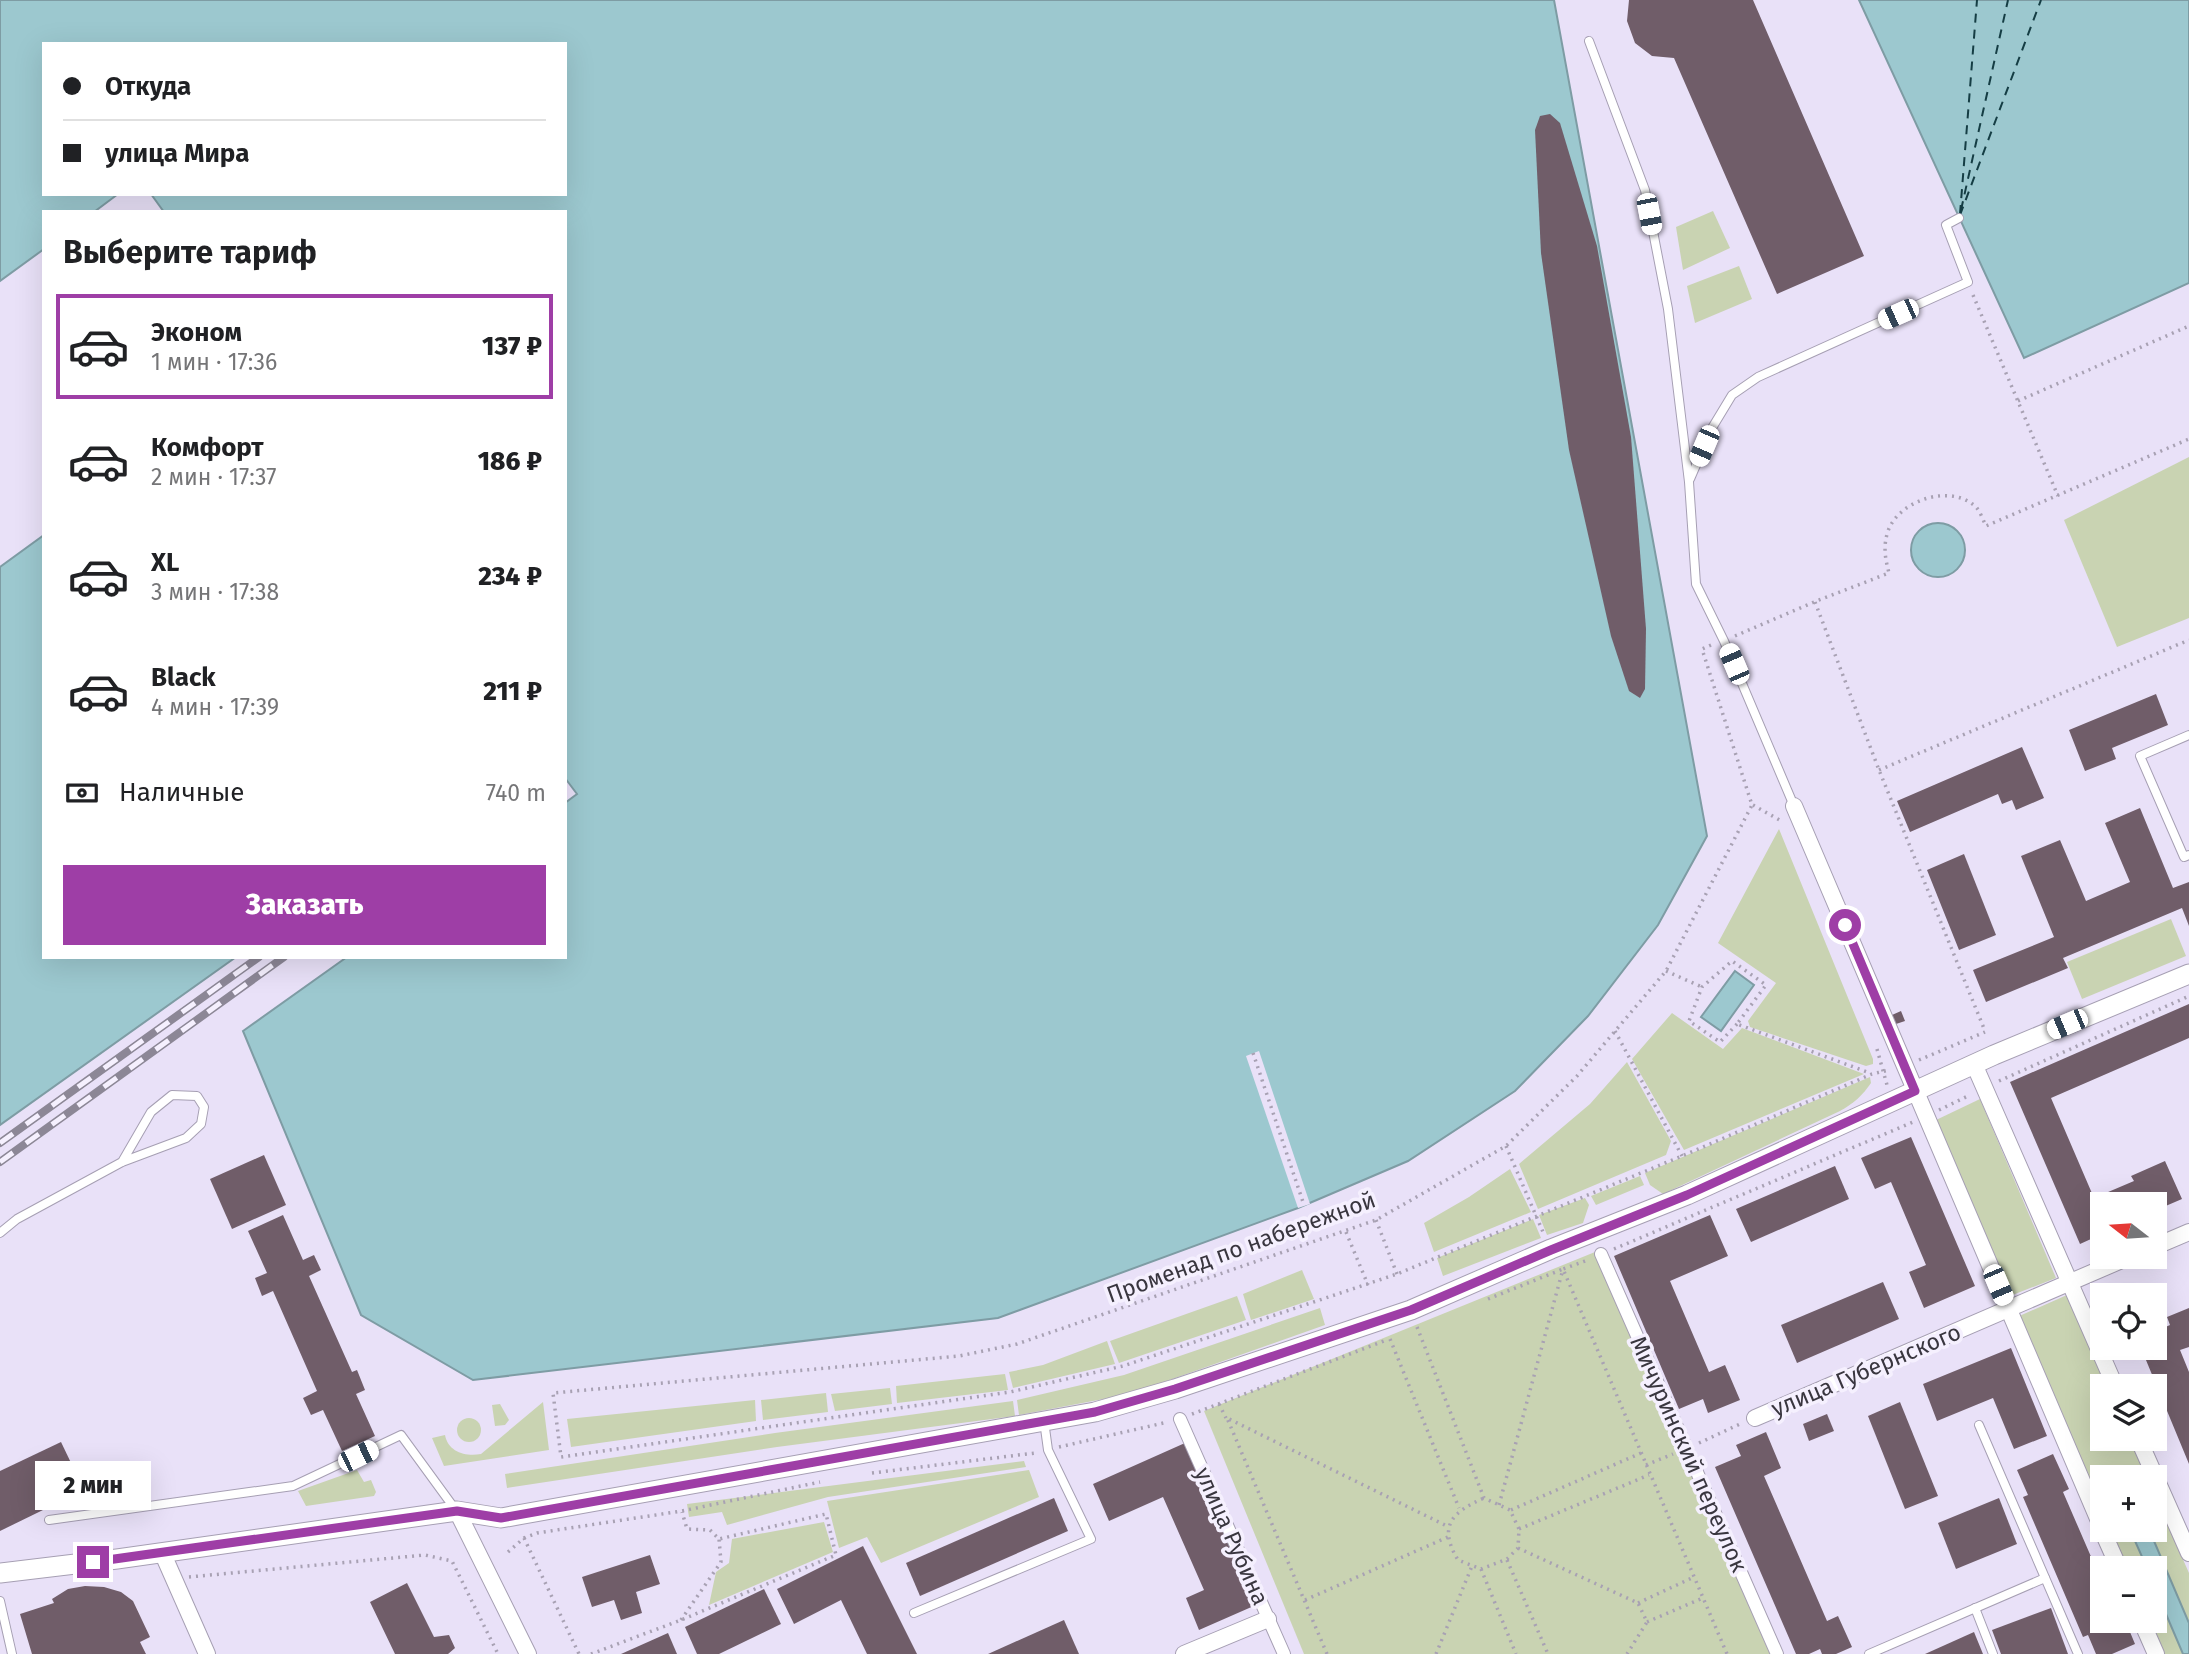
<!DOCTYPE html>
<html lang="ru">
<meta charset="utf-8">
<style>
body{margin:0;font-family:"Fira Sans",sans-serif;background:#f2f2f2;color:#202124;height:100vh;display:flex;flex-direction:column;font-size:26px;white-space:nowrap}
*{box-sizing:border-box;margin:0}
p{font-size:23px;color:#757577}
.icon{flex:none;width:38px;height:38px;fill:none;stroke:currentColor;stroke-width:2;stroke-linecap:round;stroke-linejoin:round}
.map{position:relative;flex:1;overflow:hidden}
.details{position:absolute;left:42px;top:210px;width:525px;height:749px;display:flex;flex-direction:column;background:#fff;border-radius:0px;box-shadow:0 7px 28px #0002}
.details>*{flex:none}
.guide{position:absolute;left:42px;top:42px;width:525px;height:154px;border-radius:0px;box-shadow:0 7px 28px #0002;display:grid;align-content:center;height:154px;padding:0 21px;background:#fff}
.needle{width:46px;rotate:287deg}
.buttons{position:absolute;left:2090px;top:1192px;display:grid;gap:14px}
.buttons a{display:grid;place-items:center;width:77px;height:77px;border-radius:0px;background:#fff;box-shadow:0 7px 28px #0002;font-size:35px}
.end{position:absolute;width:32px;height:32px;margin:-16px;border:9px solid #9e3ea6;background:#fff;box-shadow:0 0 0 4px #fff}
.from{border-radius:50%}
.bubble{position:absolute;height:49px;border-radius:0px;background:#fff;box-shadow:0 7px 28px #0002;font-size:23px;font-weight:800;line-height:49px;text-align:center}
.car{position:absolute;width:21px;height:42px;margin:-21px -10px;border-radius:9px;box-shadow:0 0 5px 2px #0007;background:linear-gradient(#fff 24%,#345 0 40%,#fff 0 76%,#345 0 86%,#fff 0)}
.guide b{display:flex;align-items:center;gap:24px;height:66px;font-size:26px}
.guide b+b{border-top:2px solid #e0e0e0}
.guide i{width:18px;height:18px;background:#202124}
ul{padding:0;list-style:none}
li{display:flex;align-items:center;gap:21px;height:105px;margin:0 14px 10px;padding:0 7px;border:4px solid transparent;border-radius:0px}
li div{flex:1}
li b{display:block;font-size:26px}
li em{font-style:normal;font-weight:800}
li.current{border-color:#9e3ea6}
li>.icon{width:63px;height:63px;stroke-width:1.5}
h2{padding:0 21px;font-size:32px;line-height:84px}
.pay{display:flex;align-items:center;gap:18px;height:77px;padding:0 21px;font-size:26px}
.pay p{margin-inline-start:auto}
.cta{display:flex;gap:14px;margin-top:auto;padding:14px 21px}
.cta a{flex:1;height:80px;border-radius:0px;background:#9e3ea6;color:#fff;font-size:28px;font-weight:800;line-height:80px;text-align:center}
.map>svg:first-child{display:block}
.green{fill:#c9d3b2}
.water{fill:#9cc8cf;stroke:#7e9ca4;stroke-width:2}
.pier{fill:#e9e1f8}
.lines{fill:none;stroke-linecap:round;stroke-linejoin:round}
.ferry{stroke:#153d44;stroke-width:2;stroke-dasharray:9 7;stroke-linecap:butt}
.building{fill:#705d69}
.service-casing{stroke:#a69fb3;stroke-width:10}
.pedestrian-casing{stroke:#a69fb3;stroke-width:14}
.minor-casing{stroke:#a69fb3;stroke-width:18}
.tertiary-casing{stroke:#a69fb3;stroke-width:21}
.path{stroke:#a8a1b3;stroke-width:3.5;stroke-dasharray:2 5;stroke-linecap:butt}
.service{stroke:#fff;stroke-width:8}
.pedestrian{stroke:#fff;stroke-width:12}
.minor{stroke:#fff;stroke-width:16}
.tertiary{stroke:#fff;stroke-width:19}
.rail-casing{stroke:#8c8796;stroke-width:8}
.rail{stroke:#f5f0fe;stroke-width:5;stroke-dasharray:16;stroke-linecap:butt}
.route{stroke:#9e3ea6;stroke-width:9}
.labels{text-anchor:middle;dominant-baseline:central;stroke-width:7;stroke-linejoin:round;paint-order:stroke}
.street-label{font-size:23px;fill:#39363f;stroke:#f5f0fe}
</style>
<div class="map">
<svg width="2189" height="1654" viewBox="0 0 2189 1654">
<rect width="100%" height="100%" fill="#e9e1f8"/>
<g class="green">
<path d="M1713,211L1730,248L1683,270L1676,227Z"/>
<path d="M1739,266L1752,299L1695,323L1687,286Z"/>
<path d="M2189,457V618L2117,647L2064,520Z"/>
<path d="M1779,829L1873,1059V1064L1866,1066L1750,1027L1748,1021L1776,983L1718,943Z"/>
<path d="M2171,919L2186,956L2082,999L2067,962Z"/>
<path d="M1672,1013L1723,1049L1742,1028L1864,1074L1684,1150L1632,1059Z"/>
<path d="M1627,1062L1671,1141L1666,1155L1538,1209L1519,1164L1590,1104Z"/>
<path d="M1870,1077L1871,1083C1863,1095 1853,1104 1840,1111L1663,1194L1650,1185L1645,1173Z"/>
<path d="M1980,1099L2056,1278L2010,1296L1936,1120Z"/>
<path d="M1510,1169L1531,1212L1434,1252L1424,1223L1469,1197Z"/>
<path d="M1640,1176L1644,1185L1596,1205L1591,1196Z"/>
<path d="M1585,1198L1589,1205L1583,1223L1547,1235L1539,1215Z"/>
<path d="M1533,1219L1541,1238L1443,1276L1437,1258Z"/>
<path d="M1595,1252L1770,1654H1304L1204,1411Z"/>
<path d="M1302,1270L1314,1299L1251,1320L1243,1294Z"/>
<path d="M2067,1295L2107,1386H2102V1438L2130,1439L2147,1477H2102V1517L2017,1317Z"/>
<path d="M1237,1296L1246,1320L1119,1363L1110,1341Z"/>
<path d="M1320,1308L1325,1325L1130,1394L1019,1415L1017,1400L1124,1375Z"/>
<path d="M1107,1341L1115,1364L1013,1388L1009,1372L1043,1365Z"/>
<path d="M1005,1374L1008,1390L897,1403L896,1386Z"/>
<path d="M890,1388L892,1404L835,1411L831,1394Z"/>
<path d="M826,1393L828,1412L763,1420L761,1400Z"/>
<path d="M755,1400L756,1421L571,1447L567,1419Z"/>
<path d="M1013,1401L1015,1416L777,1447L507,1488L505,1474L775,1433Z"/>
<path d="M543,1402L549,1450L444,1466L432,1438L445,1435C448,1452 466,1457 481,1454Z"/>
<path d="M500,1404L509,1420L505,1425L495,1426L492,1405Z"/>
<circle cx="469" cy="1430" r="12"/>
<path d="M1024,1461L1026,1467L828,1497L727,1525L722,1512L689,1517L687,1504Z"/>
<path d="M357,1470L364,1482L371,1480L376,1492L374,1496L306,1506L298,1491Z"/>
<path d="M1029,1470L1039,1497L881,1563L867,1537L839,1548L827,1501Z"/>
<path d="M2154,1494L2189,1573V1654H2160L2145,1621L2154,1620V1568H2123L2107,1530H2154Z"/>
<path d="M824,1522L833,1552L709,1605L716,1572L729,1563L732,1539Z"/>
</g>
<g class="water">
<path d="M0,0H1554L1707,836L1658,925L1588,1016L1515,1091L1408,1161L1298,1208L998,1318L473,1380L361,1315L243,1031L347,957H565V803L577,794L565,778V212H164L151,194H565V44H44V194H118L94,212H44V249L0,281Z"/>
<path d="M1859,0H2189V283L2024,358Z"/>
<circle cx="1938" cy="550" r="27"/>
<path d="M44,535V957H236L0,1125V567Z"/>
<path d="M1735,971L1754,985L1721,1031L1701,1017Z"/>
<path d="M2151,1534L2189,1623V1654H2183L2154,1586V1568H2147L2135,1541Z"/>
</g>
<path class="pier" d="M1259,1051L1310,1204L1298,1208L1246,1056Z"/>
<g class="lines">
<g class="ferry">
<path d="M1961,210L2008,0"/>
<path d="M1960,214L1977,0"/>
<path d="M1960,215L2041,0"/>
</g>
</g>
<g class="building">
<path d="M1629,0H1753L1864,256L1777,294L1674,58L1652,56L1635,43L1627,21Z"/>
<path d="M1550,114L1560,123L1597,246L1631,437L1646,629L1645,689L1640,698L1629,691L1611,636L1569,450L1541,253L1535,130L1540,116Z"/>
<path d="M2156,694L2168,725L2112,748L2116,759L2085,771L2069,730Z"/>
<path d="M2022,747L2044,798L2016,810L2012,800L2002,804L1998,794L1910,832L1897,801Z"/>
<path d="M2140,808L2173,888L2189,882V926L2182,908L2063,958L2068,968L1986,1002L1973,970L2054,937L2021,856L2060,840L2086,901L2130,882L2105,823Z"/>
<path d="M1964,854L1996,935L1959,950L1927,870Z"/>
<path d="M2189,1004V1038L2051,1098L2094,1198L2134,1181L2131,1176L2165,1161L2182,1199L2154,1211V1204H2102V1234L2080,1244L2010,1082Z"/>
<path d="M1901,1011L1905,1021L1896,1024L1892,1015Z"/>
<path d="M1911,1137L1975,1286L1924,1308L1909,1272L1926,1265L1891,1182L1875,1189L1861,1158Z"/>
<path d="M264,1155L286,1205L232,1229L210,1179Z"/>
<path d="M1835,1166L1849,1199L1751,1242L1736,1209Z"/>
<path d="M283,1215L303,1260L314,1255L321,1270L309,1276L352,1372L357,1370L365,1390L356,1394L375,1436L342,1451L323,1410L311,1415L303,1398L317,1391L273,1291L262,1296L255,1278L267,1273L248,1231Z"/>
<path d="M1710,1215L1728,1256L1670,1281L1709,1372L1725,1365L1740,1400L1708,1413L1703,1399L1679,1409L1614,1256Z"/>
<path d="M1883,1282L1899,1319L1797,1363L1781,1325Z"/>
<path d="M2189,1308V1347L2180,1350L2189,1372V1464L2141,1348H2154V1332L2170,1325L2167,1317Z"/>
<path d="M2011,1348L2047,1436L2014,1449L1993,1398L1937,1421L1923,1384Z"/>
<path d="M1900,1402L1938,1496L1905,1509L1868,1416Z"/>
<path d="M1827,1414L1834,1431L1809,1441L1803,1424Z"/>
<path d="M1766,1432L1781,1468L1764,1476L1827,1621L1838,1616L1852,1647L1836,1654H1822L1820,1649L1809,1654H1796L1715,1467L1741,1456L1736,1445Z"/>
<path d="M61,1442L84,1490L0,1531V1471Z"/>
<path d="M1185,1443L1256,1605L1199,1630L1186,1598L1204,1590L1163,1497L1109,1521L1093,1484Z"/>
<path d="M2053,1454L2069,1489L2063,1492L2102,1582V1620H2125L2135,1644L2112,1654H2096L2088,1635L2083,1637L2023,1497L2028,1495L2017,1470Z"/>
<path d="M1054,1498L1068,1531L920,1596L906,1563Z"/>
<path d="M1999,1498L2017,1544L1956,1569L1938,1523Z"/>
<path d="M863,1546L917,1654H867L841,1600L794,1624L777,1589Z"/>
<path d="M650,1555L660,1584L636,1592L642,1613L621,1620L614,1600L592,1607L582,1577Z"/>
<path d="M407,1583L434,1637L449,1635L455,1648L448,1654H395L370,1602Z"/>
<path d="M85,1586L104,1587L121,1592L133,1601L150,1637L140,1642L146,1654H32L20,1614L54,1603L52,1599L68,1589Z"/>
<path d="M764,1589L781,1624L719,1654H697L685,1627Z"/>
<path d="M2051,1608L2068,1654H2001L1992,1630Z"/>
<path d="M1064,1620L1079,1654H988Z"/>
<path d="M1974,1632L1983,1654H1925Z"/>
<path d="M668,1633L677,1654H621Z"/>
</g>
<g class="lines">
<g class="service-casing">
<g id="service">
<path d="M1589,41L1645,190L1668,309L1689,482L1696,584L1724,641L1794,806"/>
<path d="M1690,479L1712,428L1732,395L1758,377L1968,282L1946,225L1959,218"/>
<path d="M2189,735L2140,756L2184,857L2189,855"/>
<path d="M0,1233L17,1219L122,1162L186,1138L201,1124L204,1107L197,1096L172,1095L151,1112L122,1162"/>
<path d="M1979,1425L2078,1654"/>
<path d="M49,1520L293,1486L401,1435L455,1509"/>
<path d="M0,1601L12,1654"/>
<path d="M1975,1608L1993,1654"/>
<path d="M914,1613L1091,1539L1048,1450L1044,1421"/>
<path d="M1869,1654L2045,1578"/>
</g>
</g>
<g class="pedestrian-casing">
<g id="pedestrian">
<path d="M1601,1254L1777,1654"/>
<path d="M1180,1419L1284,1654"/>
</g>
</g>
<g class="minor-casing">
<g id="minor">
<path d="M1794,806L2102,1528"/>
<path d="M1974,1064L2115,1386"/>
<path d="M2154,1247L2189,1232"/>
<path d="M1755,1418L2131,1256"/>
<path d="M2138,1438L2189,1553"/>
<path d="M457,1511L528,1654"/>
<path d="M2102,1530L2119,1568"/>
<path d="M162,1552L207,1654"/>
<path d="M2141,1620L2156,1654"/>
<path d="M1184,1654L1268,1619"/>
</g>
</g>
<g class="tertiary-casing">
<path id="tertiary" d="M0,1573L117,1559L457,1511L501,1518L1095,1412L1175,1389L1411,1310L1551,1249L1687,1195L1994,1055L2189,974"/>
</g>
<g class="path">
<path d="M1973,295L2058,496"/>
<path d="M2018,401L2189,326"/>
<path d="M1815,602L1879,770L1985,1031"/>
<path d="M1735,636L1814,602L1889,573C1885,558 1883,546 1888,531C1899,500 1951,483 1976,507C1980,511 1983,520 1986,526L2189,439"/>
<path d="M1711,645L1702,649L1752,805L1666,971L1577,1076L1506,1146L1376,1220L1017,1344L959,1356L553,1393L561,1457L1010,1392L1123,1366L1397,1274L1682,1156L1872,1074L1889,1070"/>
<path d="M1879,770L2189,640"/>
<path d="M1753,805L1783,822"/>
<path d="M1666,971L1702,987"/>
<path d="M1737,1024L1720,1042L1689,1021L1702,987L1732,961L1766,985L1737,1024L1870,1073"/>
<path d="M1615,1031L1682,1156"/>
<path d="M1877,1049L1887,1085"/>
<path d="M1253,1053L1304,1205"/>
<path d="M1919,1060L1985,1032"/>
<path d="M1999,1081L2187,997"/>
<path d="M1939,1110L1970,1095"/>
<path d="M1506,1146L1543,1232"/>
<path d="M1376,1220L1397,1274"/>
<path d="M1346,1232L1368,1285"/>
<path d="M1614,1249L1913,1122"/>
<path d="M1488,1299L1563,1269L1727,1654"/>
<path d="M1417,1327L1484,1498L1510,1510L1519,1529L1518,1548L1507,1559L1481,1569L1458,1560C1437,1525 1453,1512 1484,1498"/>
<path d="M1390,1339L1459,1508"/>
<path d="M1219,1404L1226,1418"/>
<path d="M1192,1414L1384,1341"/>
<path d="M1699,1443L1740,1424"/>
<path d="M1059,1447L1168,1422"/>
<path d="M1646,1465L1673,1454"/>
<path d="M872,1473L1035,1453"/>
<path d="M1499,1505L1563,1269L1588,1260"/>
<path d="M1511,1510L1641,1453"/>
<path d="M1519,1529L1649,1475"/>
<path d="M524,1538L579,1654"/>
<path d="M1518,1548L1638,1603L1647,1622L1627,1654"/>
<path d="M508,1552L524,1538L537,1533L682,1511L820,1482"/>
<path d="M1507,1560L1548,1654"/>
<path d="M1481,1569L1516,1654"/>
<path d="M189,1577L425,1555L452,1561L498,1654"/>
<path d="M1305,1600L1448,1537"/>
<path d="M1638,1603L1694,1577"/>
<path d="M681,1620L721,1562L719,1539"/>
<path d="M1647,1622L1703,1598"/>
<path d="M591,1654L681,1620L836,1555L826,1514L719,1539L710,1530L687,1529L682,1512"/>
<path d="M1327,1654L1227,1418L1449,1527"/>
<path d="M1436,1654L1472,1566"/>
</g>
<use href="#service" class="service"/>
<use href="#pedestrian" class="pedestrian"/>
<use href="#minor" class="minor"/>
<use href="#tertiary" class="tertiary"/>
<g class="rail-casing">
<g id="rail">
<path d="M0,1143L259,957"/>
<path d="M0,1162L284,957"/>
</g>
</g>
<use href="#rail" class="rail"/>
</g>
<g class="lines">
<path class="route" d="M93,1562L457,1511L501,1518L1095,1412L1175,1389L1411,1310L1551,1250L1687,1195L1915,1091L1845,925"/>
</g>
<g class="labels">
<g class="street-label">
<text transform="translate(1241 1247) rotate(-20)">Променад по набережной</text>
<text transform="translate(1866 1370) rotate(-23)">улица Губернского</text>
<text transform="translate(1689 1454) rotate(66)">Мичуринский переулок</text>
<text transform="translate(1232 1536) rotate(66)">улица Рубина</text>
</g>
</g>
</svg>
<div class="buttons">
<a><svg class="needle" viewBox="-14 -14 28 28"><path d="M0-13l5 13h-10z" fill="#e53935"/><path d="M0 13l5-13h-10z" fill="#757577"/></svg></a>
<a><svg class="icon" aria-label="locate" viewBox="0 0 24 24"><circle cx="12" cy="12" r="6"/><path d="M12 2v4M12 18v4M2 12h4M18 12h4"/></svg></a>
<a><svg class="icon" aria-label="layers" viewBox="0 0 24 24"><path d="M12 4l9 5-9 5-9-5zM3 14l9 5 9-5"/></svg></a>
<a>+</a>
<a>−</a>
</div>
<i class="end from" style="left:1845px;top:925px"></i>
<i class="end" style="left:93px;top:1562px"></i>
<div class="bubble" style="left:35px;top:1461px;width:116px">2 мин</div>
<i class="car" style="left:1649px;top:214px;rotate:169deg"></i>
<i class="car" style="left:1898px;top:314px;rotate:246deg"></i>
<i class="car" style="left:1704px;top:446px;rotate:203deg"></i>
<i class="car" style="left:1734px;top:664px;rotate:337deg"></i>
<i class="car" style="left:2067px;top:1024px;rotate:247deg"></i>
<i class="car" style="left:1998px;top:1285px;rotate:157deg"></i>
<i class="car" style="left:358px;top:1456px;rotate:64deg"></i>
<div class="guide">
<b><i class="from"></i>Откуда</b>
<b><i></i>улица Мира</b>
</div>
<section class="details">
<h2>Выберите тариф</h2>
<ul>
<li class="current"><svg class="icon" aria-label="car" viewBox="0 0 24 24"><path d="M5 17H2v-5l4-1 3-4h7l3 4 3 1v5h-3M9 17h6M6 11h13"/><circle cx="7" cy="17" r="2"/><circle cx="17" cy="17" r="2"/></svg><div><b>Эконом</b><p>1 мин · 17:36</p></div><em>137 ₽</em></li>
<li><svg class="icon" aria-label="car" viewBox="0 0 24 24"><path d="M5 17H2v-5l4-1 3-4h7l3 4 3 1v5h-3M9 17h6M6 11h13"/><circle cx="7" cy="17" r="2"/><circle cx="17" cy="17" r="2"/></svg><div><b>Комфорт</b><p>2 мин · 17:37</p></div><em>186 ₽</em></li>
<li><svg class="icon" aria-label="car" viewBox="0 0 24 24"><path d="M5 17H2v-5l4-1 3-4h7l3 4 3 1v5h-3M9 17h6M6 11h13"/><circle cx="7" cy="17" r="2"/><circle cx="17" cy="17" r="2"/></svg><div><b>XL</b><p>3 мин · 17:38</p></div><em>234 ₽</em></li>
<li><svg class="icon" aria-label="car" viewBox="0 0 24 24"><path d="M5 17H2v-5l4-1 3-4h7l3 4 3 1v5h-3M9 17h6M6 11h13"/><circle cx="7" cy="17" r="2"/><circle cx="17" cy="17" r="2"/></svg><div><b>Black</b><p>4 мин · 17:39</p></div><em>211 ₽</em></li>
</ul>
<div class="pay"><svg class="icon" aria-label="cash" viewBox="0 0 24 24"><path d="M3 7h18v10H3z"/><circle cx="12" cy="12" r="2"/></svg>Наличные<p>740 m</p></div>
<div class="cta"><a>Заказать</a></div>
</section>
</div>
